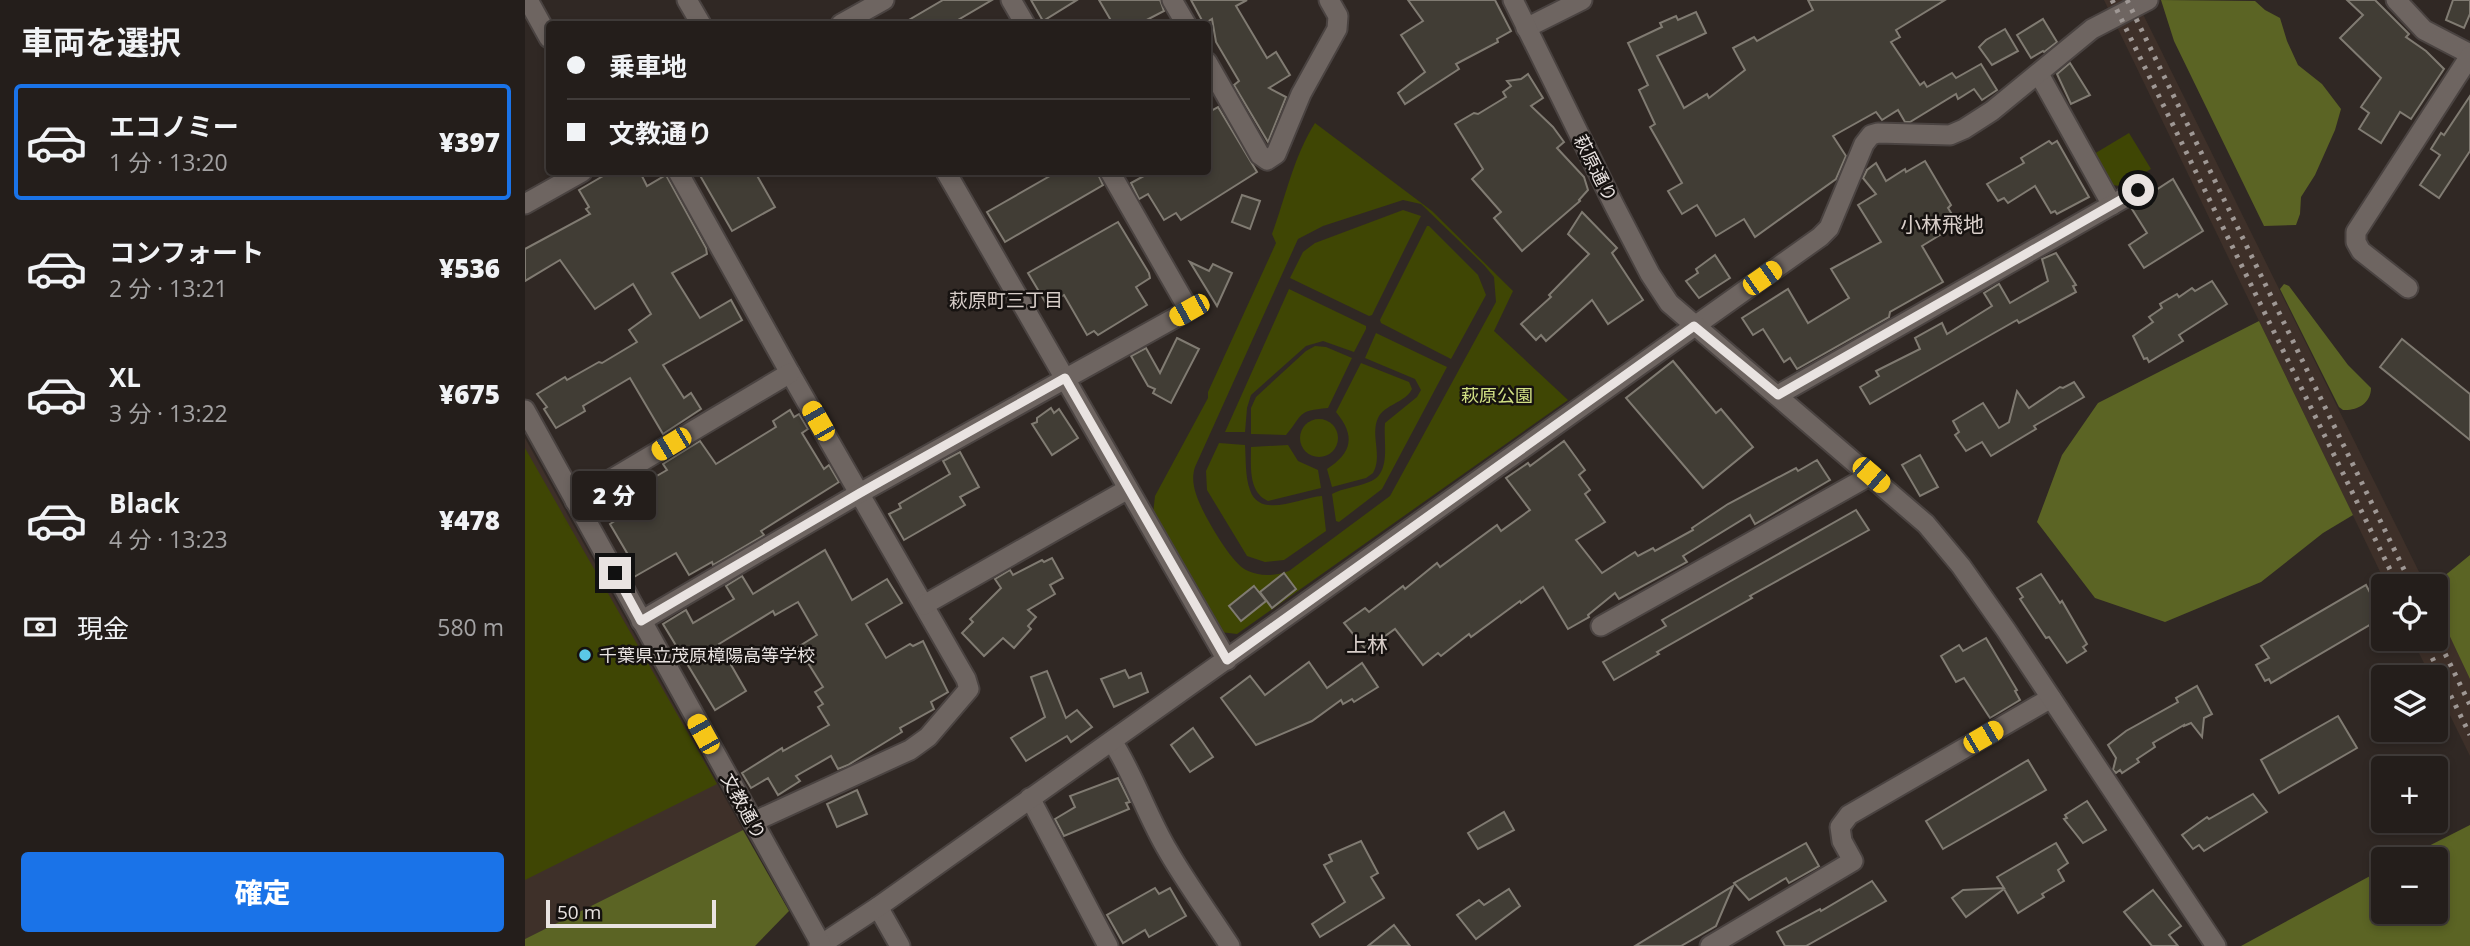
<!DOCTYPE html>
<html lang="ja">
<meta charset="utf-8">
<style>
body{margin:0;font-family:"Open Sans","Noto Sans JP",sans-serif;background:#2c2724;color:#f1f3f6;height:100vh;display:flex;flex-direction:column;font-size:26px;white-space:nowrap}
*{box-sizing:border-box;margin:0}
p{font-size:23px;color:#a3a2a3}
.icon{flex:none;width:38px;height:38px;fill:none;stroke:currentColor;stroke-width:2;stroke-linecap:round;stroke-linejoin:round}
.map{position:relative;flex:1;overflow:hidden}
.details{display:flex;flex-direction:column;background:#241e1b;width:525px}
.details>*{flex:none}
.guide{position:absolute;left:21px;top:21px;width:665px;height:154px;border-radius:7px;box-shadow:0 4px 10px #0003,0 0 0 2px #413c3a;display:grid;align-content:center;height:154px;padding:0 21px;background:#241e1b}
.fabs{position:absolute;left:1846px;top:574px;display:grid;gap:14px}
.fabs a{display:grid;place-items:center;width:77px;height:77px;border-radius:7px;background:#241e1b;box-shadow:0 4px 10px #0003,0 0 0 2px #413c3a;font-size:35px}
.scale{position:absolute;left:21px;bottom:18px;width:170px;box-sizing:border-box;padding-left:7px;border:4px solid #e9e3e1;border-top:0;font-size:19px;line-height:24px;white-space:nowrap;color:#e9e3e1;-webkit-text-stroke:5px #161210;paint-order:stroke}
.end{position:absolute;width:32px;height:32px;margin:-16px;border:9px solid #e9e3e1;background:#111;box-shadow:0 0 0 4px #111}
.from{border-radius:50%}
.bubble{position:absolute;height:49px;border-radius:7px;background:#241e1b;box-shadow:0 4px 10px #0003,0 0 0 2px #413c3a;font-size:23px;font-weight:800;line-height:49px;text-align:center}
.car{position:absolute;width:21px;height:42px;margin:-21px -10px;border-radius:9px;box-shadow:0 0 5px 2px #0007;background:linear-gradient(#f5c518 24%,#345 0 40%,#f5c518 0 76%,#345 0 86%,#f5c518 0)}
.guide b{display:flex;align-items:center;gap:24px;height:66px;font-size:26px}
.guide b+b{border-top:2px solid #413c3a}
.guide i{width:18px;height:18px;background:#f1f3f6}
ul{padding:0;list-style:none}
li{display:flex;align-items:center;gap:21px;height:116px;margin:0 14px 10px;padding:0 7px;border:4px solid transparent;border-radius:7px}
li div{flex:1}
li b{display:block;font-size:26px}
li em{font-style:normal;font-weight:800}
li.on{border-color:#1a73e8}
li>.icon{width:63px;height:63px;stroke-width:1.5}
h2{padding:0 21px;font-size:32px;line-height:84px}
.pay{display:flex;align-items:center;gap:18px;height:77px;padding:0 21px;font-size:26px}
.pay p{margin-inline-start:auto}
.action{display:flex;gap:14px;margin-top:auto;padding:14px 21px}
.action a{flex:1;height:80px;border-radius:7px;background:#1a73e8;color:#fff;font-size:28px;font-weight:800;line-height:80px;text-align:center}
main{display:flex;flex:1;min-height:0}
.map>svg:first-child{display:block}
.built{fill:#3e3029}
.green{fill:#3f4604;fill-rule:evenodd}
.forest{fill:#5b6424}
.building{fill:#413d35;stroke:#807b72;stroke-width:2}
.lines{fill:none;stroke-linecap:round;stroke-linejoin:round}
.minor-casing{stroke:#4a4341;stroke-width:23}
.tertiary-casing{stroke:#4a4341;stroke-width:23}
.minor{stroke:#6e6561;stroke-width:19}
.tertiary{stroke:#6e6561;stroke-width:19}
.rail{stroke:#9f9895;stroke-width:5;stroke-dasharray:3.5 7;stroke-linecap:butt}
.route{stroke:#e9e3e1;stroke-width:9}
.poi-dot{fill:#5bc8e7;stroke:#161210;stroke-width:2.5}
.labels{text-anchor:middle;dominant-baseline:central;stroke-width:5;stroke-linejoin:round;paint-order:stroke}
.street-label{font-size:18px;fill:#e9e3e1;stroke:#161210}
.park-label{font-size:18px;fill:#d2e184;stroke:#161210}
.poi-label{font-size:18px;fill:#e9e3e1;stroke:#161210;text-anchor:start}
.neighbourhood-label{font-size:19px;fill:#d8cec9;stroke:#161210}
.quarter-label{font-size:21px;fill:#d8cec9;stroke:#161210}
</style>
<main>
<section class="details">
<h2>車両を選択</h2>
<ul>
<li class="on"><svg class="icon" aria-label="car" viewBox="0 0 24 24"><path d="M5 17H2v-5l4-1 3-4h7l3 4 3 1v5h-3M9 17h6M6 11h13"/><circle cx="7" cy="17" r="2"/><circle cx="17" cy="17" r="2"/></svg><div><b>エコノミー</b><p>1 分 · 13:20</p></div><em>¥397</em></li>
<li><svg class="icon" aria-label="car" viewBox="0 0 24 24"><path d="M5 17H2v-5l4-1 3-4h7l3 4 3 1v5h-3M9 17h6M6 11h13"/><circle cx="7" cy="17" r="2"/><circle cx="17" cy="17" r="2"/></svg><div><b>コンフォート</b><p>2 分 · 13:21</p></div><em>¥536</em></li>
<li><svg class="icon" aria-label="car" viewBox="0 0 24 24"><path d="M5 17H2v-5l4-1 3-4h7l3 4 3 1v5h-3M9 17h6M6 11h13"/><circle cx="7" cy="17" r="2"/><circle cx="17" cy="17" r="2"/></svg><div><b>XL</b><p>3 分 · 13:22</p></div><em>¥675</em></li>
<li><svg class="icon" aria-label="car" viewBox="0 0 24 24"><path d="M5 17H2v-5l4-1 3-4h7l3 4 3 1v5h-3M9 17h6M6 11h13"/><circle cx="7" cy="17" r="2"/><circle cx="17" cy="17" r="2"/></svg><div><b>Black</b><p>4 分 · 13:23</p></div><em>¥478</em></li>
</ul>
<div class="pay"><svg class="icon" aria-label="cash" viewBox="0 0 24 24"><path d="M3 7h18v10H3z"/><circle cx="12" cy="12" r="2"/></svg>現金<p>580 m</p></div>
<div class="action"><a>確定</a></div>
</section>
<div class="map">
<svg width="1945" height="946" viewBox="0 0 1945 946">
<rect width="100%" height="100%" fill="#302824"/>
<g class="built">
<path d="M1579,0H1611L1901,586H1862Z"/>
<path d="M0,438L218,830L0,939Z"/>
<path d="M1911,606L1945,677V756L1911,687V677H1906L1887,639H1911Z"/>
</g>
<g class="green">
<path d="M790,123L907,211L988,291L969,331L1043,400L712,634L695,632L628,514L630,496L683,398V392L751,243L747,234C761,196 768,158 790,123ZM878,200L896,204L959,265L969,277L971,302L865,496L764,571C750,576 735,577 721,570C705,562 676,511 671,494C668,485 667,476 670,467L773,239L798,226Z"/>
<path d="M1604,133L1626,169L1595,186L1587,185L1569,154Z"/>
<path d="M878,210L896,216L847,315L844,316L765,278L778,252L790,243Z"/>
<path d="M902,226H904L953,275L961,295L926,359L856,323L855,320Z"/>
<path d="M764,289L841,326V329L829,352L798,341L781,346L726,395L722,408L720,432H700Z"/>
<path d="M851,333L922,367L857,489L814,522L811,521L807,494C818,488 832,487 844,482C867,474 858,442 860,423L892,397L896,390L890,379L840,358Z"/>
<path d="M790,346L801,347L827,358L803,408C771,411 779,414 761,435L726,434V408L731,397L781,351Z"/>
<path d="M836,363L884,382L887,389C880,403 860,404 853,418C845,435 858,456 848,473L841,478L807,487L802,469C827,453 831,436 811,412Z"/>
<circle cx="794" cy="438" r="19"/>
<path d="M694,443L720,445C721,459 720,477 725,490C735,520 776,497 797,496L801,531L759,560L740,562L722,556L682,490L681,471Z"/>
<path d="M763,445L773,461L793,470L796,488L743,501C723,492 726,466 726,447Z"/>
<path d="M0,448L192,784L0,880Z"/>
</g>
<g class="forest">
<path d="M1636,0L1730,1L1740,10L1755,18L1762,41L1773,65L1797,84L1816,109L1810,130L1790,175L1776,197L1775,214L1771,225L1739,226L1649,41Z"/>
<path d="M1759,284L1764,286L1823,365L1846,388C1846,404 1831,411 1818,410L1814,407L1755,289Z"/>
<path d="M1734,321L1828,515L1798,533L1736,582L1640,622L1570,598L1512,522L1537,455L1573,403Z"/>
<path d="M1945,555V679L1911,607V586H1907Z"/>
<path d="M1945,825V946H1716L1858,869V912H1911V859H1878Z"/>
<path d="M218,830L264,911L230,946H0V939Z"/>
</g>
<g class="building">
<path d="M418,0H467L426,24H377Z"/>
<path d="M506,0H552L518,21Z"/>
<path d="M574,0H635L639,11L614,24H588Z"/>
<path d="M666,0H722L711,6L742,58L751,52L765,75L744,88L761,97L743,142L709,85L714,81L691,42L687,19L679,24Z"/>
<path d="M883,0H970L986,31L972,39L973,42L931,64L934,69L880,104L873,93L900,72L876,35L898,21Z"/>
<path d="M1283,0H1420L1371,30L1375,37L1366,42L1395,85L1399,82L1402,87L1427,73L1431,78L1456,64L1472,90L1457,100L1449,89L1433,99L1431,94L1385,122H1380L1373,110L1357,120L1351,112L1308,136L1321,156L1311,179L1230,237L1219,219L1191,236L1172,205L1157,214L1143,191L1157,183L1125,127L1130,124L1114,90L1123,85L1103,43L1137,27L1135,23L1151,16L1153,20L1171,12L1181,33L1132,56L1159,108L1182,94L1184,98L1220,70L1208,48L1229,37L1232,41L1288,10Z"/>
<path d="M1822,0H1850L1884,34L1881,37L1901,51L1919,69L1886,119L1875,112L1856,143L1834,129L1844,113L1836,107L1856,78L1815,38L1838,15Z"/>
<path d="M1928,0H1945V14L1939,28L1921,20Z"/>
<path d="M1518,19L1532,42L1519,52L1518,51L1506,58L1492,35Z"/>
<path d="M1480,29L1493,51L1467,65L1454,47L1461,40Z"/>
<path d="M1545,63L1565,95L1546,104L1532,74Z"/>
<path d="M1003,74L1018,98L1006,106L1028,127L1039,142L1032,148L1059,177L1063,190L1054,200L1055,201L997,251L969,218L976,212L947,179L958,169L930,124L949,113L953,114L981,97L978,92L986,86L982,81L996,79Z"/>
<path d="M1945,96V151L1914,198L1895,185L1915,155L1906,149L1916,133L1919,135Z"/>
<path d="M693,107L732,172L656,220L651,213L639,220L623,194L614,199L606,183L626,172H682V113Z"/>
<path d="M1524,141L1527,144L1532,141L1564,197L1532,214L1530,211L1526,213L1510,186L1483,203L1479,198L1473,201L1462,184L1499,163L1496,158Z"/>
<path d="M1400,161L1426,205L1423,208L1433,224L1397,246L1418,282L1365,312L1364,317L1272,369L1265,358L1259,362L1238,329L1228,335L1217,318L1263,289L1283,323L1324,298L1306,269L1356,242L1333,205L1351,194L1338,178L1342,170L1351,163L1361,181L1380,169L1381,172Z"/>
<path d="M85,172H115L122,186L141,175L181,248L182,254L147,273L175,318L206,300L217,320L138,365L159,398L166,393L176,409L138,434L105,378L58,406L60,411L31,428L19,409L22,407L12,394L40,377L42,380L74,362L77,363L112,342L104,330L126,314L108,284L70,309L35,260L0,281V249L65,214L61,209L64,207L54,190Z"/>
<path d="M173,172H230L250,207L207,231Z"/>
<path d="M532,172H572L578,185L480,242L462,212Z"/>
<path d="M1648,179L1678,231L1619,268L1604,245L1622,233L1607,209L1628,197L1625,194Z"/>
<path d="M717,195L735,201L725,229L707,222Z"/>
<path d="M1057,212L1092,248L1087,253L1118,300L1083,324L1067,300L1021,341L1016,335L1011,340L996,324L1026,297L1024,295L1064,254L1043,234Z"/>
<path d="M593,222L624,273L625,278L611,287L622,305L573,335L569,331L562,335L539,295L522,305L503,273Z"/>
<path d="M1531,253L1551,285L1548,286L1551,292L1494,323L1492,320L1469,333L1345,404L1335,387L1354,376L1351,371L1395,349L1390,338L1417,323L1422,334L1467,306L1459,293L1474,284L1485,303L1523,281L1517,259Z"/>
<path d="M1190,255L1205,278L1174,298L1161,281L1173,273L1171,269Z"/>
<path d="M665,262L684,271L688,264L707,273L692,306Z"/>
<path d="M1687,281L1702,304L1654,335L1658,341L1624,362L1622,358L1619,359L1608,336L1628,322L1624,317L1637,308L1635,304L1652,294L1654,297L1667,288L1670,291Z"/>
<path d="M652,338L674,349L646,403L628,393L630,389L623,386L606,356L621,348L635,373Z"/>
<path d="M1877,339L1945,394V440L1855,367Z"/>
<path d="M1148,361L1191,413L1196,409L1228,447L1178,488L1101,398Z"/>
<path d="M1549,382L1559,397L1509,426L1511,429L1466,456L1457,442L1441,451L1430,435L1434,432L1428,421L1458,403L1474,428L1484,422L1492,391L1504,408L1535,387L1538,388Z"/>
<path d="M526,408L529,413L534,409L553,438L527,455L507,424L512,422V418Z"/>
<path d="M265,410L269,417L274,414L283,429L277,433L299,469L304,465L314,482L236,531L239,535L188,565L187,562L164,575L151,553L109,577L97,556L102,553L85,524L96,517L87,502L142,470L138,464L175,441L191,464L251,427L248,421Z"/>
<path d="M1039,441L1060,470L1054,475L1065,490L1060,494L1080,522L1051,540L1077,573L1110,552L1113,556L1128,548L1130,551L1168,530L1167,528L1203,504L1271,468L1273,471L1292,460L1305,480L1230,524L1225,515L1158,556L1162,562L1094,599L1090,593L1063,615L1064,617L1043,629L1018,587L996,603L995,601L946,637L944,634L916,656L913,653L898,665L870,629L841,650L819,623L840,608L844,612L878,586L880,589L912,563L915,567L972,525L976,531L1005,510L981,478L1003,463L1005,466Z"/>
<path d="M435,452L454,487L435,497L440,505L379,540L364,514L376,508L374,504L425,474L418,461Z"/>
<path d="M1395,455L1413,487L1395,496L1377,465Z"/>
<path d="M1331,510L1344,530L1225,596L1227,598L1132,652L1134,654L1089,680L1078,662L1141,626L1137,620Z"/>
<path d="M300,550L327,600L362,579L377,603L341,624L361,658L385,644L388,646L398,641L423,692L406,702L409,709L375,728L377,732L323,765L313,769L306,756L271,776L275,781L253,795L243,778L226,788L217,773L257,748L258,751L304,725L293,707L298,704L290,692L298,687L273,647L292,635L273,602L250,615L248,611L194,644L221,691L190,710L138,624L161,610L168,623L209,599L201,586L217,576L228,594Z"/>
<path d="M527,558L538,578L525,585L530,594L503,610L511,617L503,626L506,629L489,648L478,638L459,656L437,633L448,622L445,619L476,588L470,579L485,570L488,575L517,560L519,562Z"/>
<path d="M759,573L771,589L747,608L735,592Z"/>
<path d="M1516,574L1535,603L1537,601L1562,644L1558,647L1561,651L1542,663L1524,637L1521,638L1495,599L1498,597L1492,588Z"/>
<path d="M1841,585L1858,617L1746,683L1744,679L1740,681L1731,665L1744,658L1736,646Z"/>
<path d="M729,586L741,601L716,621L704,606Z"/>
<path d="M1461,638L1492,690L1490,691L1495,700L1465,718L1439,678L1431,682L1416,656L1434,645L1438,651Z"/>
<path d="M784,662L802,688L837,663L853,687L829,702L827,699L818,704L816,700L787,721L731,745L696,698L725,676L740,695Z"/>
<path d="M600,670L604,678L616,673L623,692L589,707L576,679Z"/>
<path d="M522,671L541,718L552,710L567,727L546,742L542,736L501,761L486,738L520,717L506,677Z"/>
<path d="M1672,686L1687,714L1679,718L1677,737L1666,723L1659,726V725L1628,743L1630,747L1612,759L1614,762L1597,773L1595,770L1591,773L1588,770L1591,758L1583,745L1601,731L1653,702L1651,698Z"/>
<path d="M1813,716L1832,748L1754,793L1736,760Z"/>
<path d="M668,728L688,757L665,772L646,745Z"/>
<path d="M1503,760L1521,790L1418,849L1401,821Z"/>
<path d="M593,778L605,802L601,803L604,809L539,836L530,819L550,807L545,796Z"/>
<path d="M332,790L342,814L312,827L302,804Z"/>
<path d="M1728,794L1742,812L1679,851L1674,845L1668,849L1657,835L1682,817L1684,819Z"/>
<path d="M1562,801L1581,830L1558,843L1539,819L1542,818L1540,815Z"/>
<path d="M979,812L989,830L953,849L943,833Z"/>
<path d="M836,841L853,873L846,877L859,898L795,937L787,924L820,902L799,865L807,861L804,855Z"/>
<path d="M1281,843L1294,866L1264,883L1261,878L1224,900L1209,883Z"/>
<path d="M1531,843L1543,863L1533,870L1539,881L1517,894L1519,897L1493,913L1479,889L1441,917L1427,898L1438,890L1479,888L1472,877Z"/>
<path d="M1347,881L1361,901L1281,946H1260L1252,932L1295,909L1296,911Z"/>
<path d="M1208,886L1191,926L1156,946H1110Z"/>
<path d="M630,888L634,894L645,888L661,916L624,937L620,930L598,943L582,915Z"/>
<path d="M984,889L995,906L951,939L932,915L954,900L959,905Z"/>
<path d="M1628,890L1656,926L1644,935L1653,946H1627L1599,912Z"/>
<path d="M869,925L885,946H843Z"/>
</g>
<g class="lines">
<g class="minor-casing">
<g id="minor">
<path d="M3,0L24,38"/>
<path d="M162,0L176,24"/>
<path d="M486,0L500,24"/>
<path d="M647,0L661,24"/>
<path d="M1871,0L1899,30L1945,54"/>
<path d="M316,24L359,0"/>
<path d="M1001,28L1057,0"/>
<path d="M682,62L735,155L742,160L751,154L776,94L812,29L813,16L804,0"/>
<path d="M1514,74L1587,205"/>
<path d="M153,172L265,373L441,679L444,689L403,737L385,750L228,822"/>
<path d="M421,172L702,660"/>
<path d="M0,204L57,172"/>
<path d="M1883,288L1836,251L1831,242V232L1945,56"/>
<path d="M1253,395L1613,190"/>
<path d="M50,501L265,373"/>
<path d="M399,605L603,489"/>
<path d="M116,621L335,493L664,310L585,172"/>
<path d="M1076,626L1346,475"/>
<path d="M587,741C609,775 622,816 643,851C662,884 685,915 705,946"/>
<path d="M505,798L583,946"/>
<path d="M353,907L375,946"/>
<path d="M294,946L353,907L1295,237L1304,228L1339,144L1346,135L1353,133L1425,135L1439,129L1467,111L1567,29L1623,0"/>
<path d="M1185,946L1328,861L1317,841L1315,827L1324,815L1526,698"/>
</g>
</g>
<g class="tertiary-casing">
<g id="tertiary">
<path d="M988,0L1089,205L1125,274L1144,303L1401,524L1436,566L1481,630L1691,946"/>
<path d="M0,410L296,944"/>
</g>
</g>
<use href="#minor" class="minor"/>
<use href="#tertiary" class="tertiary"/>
<g class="rail">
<path d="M1587,0L1873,586"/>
<path d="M1602,0L1887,586"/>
<path d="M1911,635L1945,705"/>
<path d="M1898,639L1945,735"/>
</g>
</g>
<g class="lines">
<path class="route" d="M90,573L116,621L335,493L540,378L702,660L1169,326L1253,395L1613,190"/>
</g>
<circle class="poi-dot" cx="60" cy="655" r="7"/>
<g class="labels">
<g class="street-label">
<text transform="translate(1071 168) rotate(63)">萩原通り</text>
<text transform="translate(219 806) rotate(61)">文教通り</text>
</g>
<g class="park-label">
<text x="972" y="395">萩原公園</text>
</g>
<g class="poi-label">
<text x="74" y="655">千葉県立茂原樟陽高等学校</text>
</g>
<g class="neighbourhood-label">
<text x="481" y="300">萩原町三丁目</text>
</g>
<g class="quarter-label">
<text x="1417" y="224">小林飛地</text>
<text x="842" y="644">上林</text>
</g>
</g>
</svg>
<div class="fabs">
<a><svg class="icon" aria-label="locate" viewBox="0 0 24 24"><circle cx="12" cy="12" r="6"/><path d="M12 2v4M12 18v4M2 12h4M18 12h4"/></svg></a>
<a><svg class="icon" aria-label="layers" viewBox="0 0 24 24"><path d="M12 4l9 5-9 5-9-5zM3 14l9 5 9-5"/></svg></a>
<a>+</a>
<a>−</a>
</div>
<div class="scale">50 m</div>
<i class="end from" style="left:1613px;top:190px"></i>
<i class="end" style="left:90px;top:573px"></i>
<div class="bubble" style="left:47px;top:471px;width:84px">2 分</div>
<i class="car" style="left:1237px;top:278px;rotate:55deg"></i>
<i class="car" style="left:664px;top:310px;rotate:241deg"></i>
<i class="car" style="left:293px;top:421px;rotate:330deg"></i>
<i class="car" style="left:146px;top:444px;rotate:239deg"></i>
<i class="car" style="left:1346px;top:475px;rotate:131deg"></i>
<i class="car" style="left:178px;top:734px;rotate:331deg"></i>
<i class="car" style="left:1458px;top:737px;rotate:60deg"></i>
<div class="guide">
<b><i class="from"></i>乗車地</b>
<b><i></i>文教通り</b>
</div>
</div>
</main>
